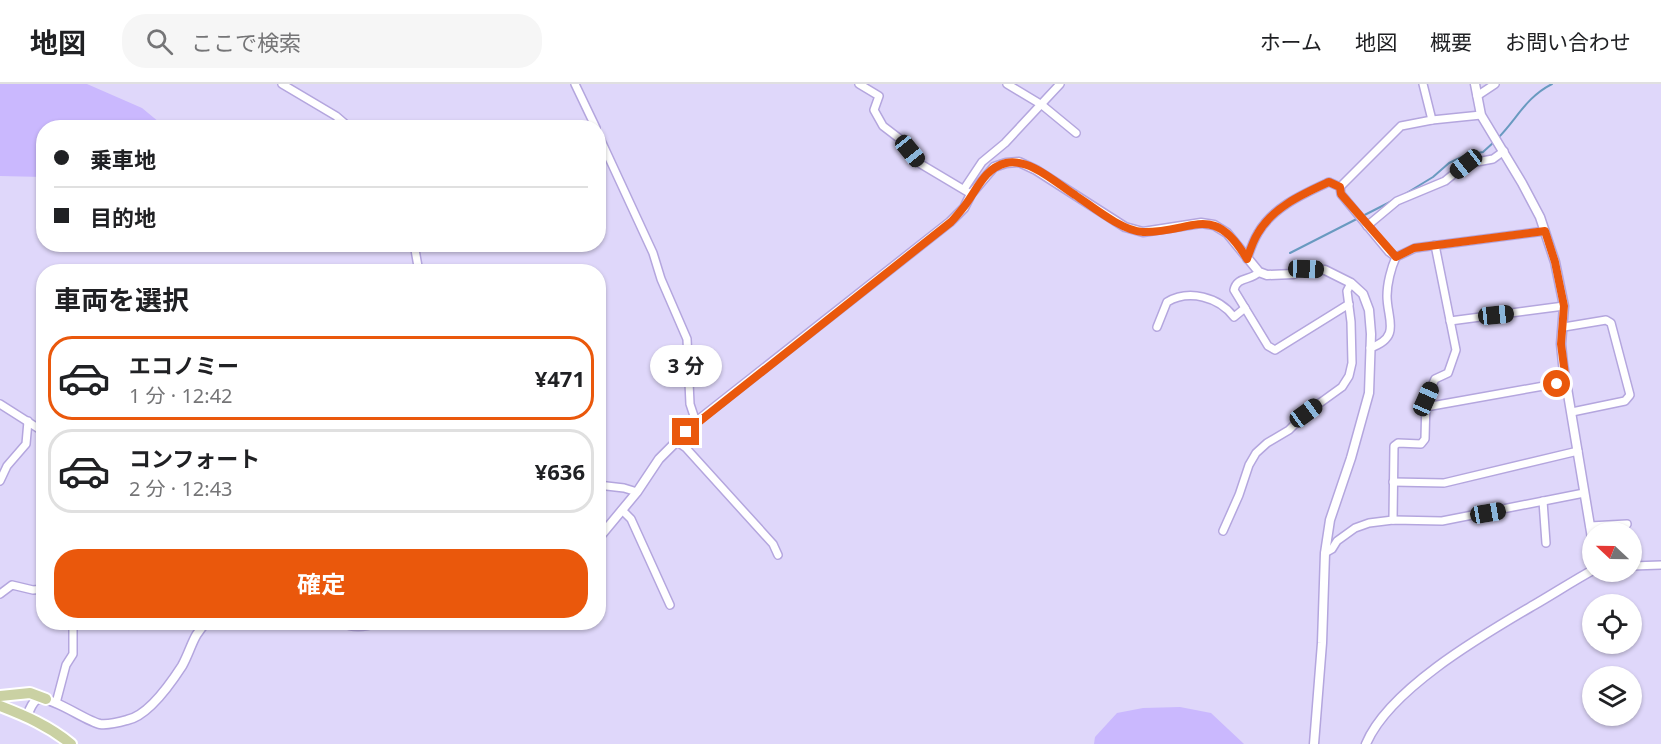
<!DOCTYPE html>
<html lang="ja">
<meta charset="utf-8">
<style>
body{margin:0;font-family:"Noto Sans","Noto Sans JP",sans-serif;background:#f6f6f6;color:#202124;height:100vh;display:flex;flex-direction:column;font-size:22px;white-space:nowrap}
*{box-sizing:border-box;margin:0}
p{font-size:20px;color:#757577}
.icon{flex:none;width:33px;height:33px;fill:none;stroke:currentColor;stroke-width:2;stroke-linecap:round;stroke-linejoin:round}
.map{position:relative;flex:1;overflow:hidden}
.side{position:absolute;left:36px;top:180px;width:570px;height:366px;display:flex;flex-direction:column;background:#fff;border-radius:24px;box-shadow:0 2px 4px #0004}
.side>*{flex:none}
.top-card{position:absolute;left:36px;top:36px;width:570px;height:132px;border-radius:24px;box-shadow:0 2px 4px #0004;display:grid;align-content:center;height:132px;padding:0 18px;background:#fff}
.needle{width:39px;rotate:292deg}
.fabs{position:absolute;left:1582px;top:438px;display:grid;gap:12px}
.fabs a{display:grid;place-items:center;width:60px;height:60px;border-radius:50%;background:#fff;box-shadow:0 2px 4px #0004;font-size:30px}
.end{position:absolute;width:27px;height:27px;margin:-14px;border:8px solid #ea580c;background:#fff;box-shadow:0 0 0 3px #fff}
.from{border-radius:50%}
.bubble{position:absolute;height:42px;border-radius:21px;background:#fff;box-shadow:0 2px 4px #0004;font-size:20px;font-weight:700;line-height:42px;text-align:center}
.car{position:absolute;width:18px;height:36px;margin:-18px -9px;border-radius:8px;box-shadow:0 0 4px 2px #0007;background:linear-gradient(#222 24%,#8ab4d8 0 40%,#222 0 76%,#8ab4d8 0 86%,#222 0)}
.top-card b{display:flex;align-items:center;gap:21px;height:57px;font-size:22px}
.top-card b+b{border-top:2px solid #e0e0e0}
.top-card i{width:15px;height:15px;background:#202124}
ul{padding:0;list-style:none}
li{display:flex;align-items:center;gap:18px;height:84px;margin:0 12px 9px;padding:0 6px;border:3px solid #e0e0e0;border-radius:24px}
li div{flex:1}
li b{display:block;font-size:22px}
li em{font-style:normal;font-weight:700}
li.active{border-color:#ea580c}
li>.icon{width:54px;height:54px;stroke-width:1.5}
h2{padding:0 18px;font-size:27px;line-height:72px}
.action{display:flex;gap:12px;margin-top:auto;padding:12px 18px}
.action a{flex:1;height:69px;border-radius:24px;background:#ea580c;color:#fff;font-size:24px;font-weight:700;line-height:69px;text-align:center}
header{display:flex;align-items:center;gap:36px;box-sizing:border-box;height:84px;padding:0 30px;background:#fff;border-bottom:2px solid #e0e0e0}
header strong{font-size:28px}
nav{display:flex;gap:33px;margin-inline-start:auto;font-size:21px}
.search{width:420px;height:54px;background:#f6f6f6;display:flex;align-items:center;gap:15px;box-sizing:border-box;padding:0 21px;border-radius:24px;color:#757577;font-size:22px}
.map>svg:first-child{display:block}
.green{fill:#cab8fe}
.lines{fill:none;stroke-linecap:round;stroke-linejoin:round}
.stream{stroke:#699ac0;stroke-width:2}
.minor-casing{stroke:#b4a6de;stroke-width:10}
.tertiary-casing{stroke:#b4a6de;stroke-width:11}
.primary-casing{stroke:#fff;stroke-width:14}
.minor{stroke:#fff;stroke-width:7}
.tertiary{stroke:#fff;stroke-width:8}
.primary{stroke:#cad1a3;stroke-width:10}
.route{stroke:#ea580c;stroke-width:8}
</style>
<header>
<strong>地図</strong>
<div class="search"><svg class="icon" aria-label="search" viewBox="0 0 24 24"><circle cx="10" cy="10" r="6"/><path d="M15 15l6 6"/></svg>ここで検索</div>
<nav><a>ホーム</a><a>地図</a><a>概要</a><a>お問い合わせ</a></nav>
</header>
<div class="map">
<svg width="1661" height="660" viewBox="0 0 1661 660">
<rect width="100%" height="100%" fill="#dfd7fa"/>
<g class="green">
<path d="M0,0H87L142,24L165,43L44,44L43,93L0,92Z"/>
<path d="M1180,623L1211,629L1244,660H1094L1095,653L1117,629L1143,624Z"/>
</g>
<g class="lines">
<g class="stream">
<path d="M1498,54C1517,35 1526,13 1552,0"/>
<path d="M1405,110L1433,93L1449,79L1466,71L1483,68L1494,58"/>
<path d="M1290,169L1392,117"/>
</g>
<g class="minor-casing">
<g id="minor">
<path d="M282,0L336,32L350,44"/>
<path d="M575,0L596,44"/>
<path d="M859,0L879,12L874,26L883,42L900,55L919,79L971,110"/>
<path d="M1007,0L1042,21L1076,49"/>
<path d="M1423,0L1432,36"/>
<path d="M1477,12L1495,0"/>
<path d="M598,50L653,169L661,195L687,255L690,320L696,338"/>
<path d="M1340,103L1401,42L1432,36L1481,31"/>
<path d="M964,105L982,78L1005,59L1060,0"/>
<path d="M1367,142L1397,117L1445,97L1466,80L1493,75L1504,67"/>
<path d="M414,160L419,188"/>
<path d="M1247,175C1250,166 1253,157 1258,149C1273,123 1303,110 1329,98L1340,103L1341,110L1389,168L1396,173"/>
<path d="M1259,188C1251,197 1237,192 1234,206L1268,262L1275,266L1349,220"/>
<path d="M1450,237L1564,222"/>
<path d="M1157,243L1167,218C1189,205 1219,213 1234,233L1245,224"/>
<path d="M1564,243L1606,236L1611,239L1630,311L1625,317L1572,328"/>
<path d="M1370,264C1402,253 1387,235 1387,212C1387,200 1391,184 1396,173L1415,164L1545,147"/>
<path d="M0,320L44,348"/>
<path d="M1426,323L1566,298"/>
<path d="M676,357L686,364L773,460L778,471"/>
<path d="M0,397L7,382L26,360L28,337"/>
<path d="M1393,398L1444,399L1578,367"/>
<path d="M598,401L624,404L637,408"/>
<path d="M1543,417L1546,459"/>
<path d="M622,426L631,435L670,521"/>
<path d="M1393,436L1394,362L1398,359L1421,360L1425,355L1426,315L1435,295L1448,289L1456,266L1435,161"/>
<path d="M1590,442L1627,440"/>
<path d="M1223,447L1239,411L1249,381L1256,369L1267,359L1289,346L1306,329L1342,303L1349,292L1352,279L1351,238L1347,207L1351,199"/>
<path d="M1325,469L1332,465L1337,457L1355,444L1369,439L1393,436L1442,437L1584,409"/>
<path d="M1632,482L1661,481"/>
<path d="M0,510L12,501L33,506L44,505"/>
<path d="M56,619L66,581L73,570V538"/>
</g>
</g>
<g class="tertiary-casing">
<g id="tertiary">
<path d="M1475,0L1481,31L1522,99L1540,133L1555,178L1564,222L1561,260L1563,280L1593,460"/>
<path d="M598,455L637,408L659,375L696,338L950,138L964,124L971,110L994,83L1006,79L1019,78L1036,86L1125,143L1143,148L1201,139L1214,141L1227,149L1259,188L1267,191L1293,190L1307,185L1325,186L1351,199L1363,210L1369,226L1371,250L1369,309L1351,374L1330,436L1325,469L1322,559L1314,660"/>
<path d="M343,538C354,545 367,542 378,538"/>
<path d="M27,632C29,627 32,619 36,616C48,609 85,637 100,640C107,641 120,638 127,636C148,632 171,599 182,582C191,566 193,550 207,538"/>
<path d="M1366,660C1389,605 1483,551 1534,521C1553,510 1573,497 1593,486"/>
</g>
</g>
<g class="primary-casing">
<g id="primary">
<path d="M0,612L30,609L46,615"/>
<path d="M0,622C26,632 49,642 71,660"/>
</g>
</g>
<use href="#minor" class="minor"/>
<use href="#tertiary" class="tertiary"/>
<use href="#primary" class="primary"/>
</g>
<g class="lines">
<path class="route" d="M686,348L951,138C955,134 959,129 963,124C976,108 984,84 1006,79C1030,74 1056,99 1075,111C1093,123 1122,147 1143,148C1193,149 1213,117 1247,175C1250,166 1253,157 1258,149C1273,123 1303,110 1329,98L1340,103L1341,110L1396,173L1414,164L1545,147L1555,178L1564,222L1561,260L1566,298L1557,300"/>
</g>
</svg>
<div class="fabs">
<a><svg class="needle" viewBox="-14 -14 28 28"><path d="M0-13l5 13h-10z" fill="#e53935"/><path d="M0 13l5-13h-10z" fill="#757577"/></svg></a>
<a><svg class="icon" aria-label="locate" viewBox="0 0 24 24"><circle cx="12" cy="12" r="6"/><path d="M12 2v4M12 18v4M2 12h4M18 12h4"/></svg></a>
<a><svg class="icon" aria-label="layers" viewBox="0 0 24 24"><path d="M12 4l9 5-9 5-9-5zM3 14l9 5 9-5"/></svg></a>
</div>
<i class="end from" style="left:1557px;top:300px"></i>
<i class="end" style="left:686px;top:348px"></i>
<div class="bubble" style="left:650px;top:261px;width:72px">3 分</div>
<i class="car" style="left:910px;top:67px;rotate:141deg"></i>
<i class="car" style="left:1466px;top:80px;rotate:232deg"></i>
<i class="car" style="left:1306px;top:185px;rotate:92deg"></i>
<i class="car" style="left:1496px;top:231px;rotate:84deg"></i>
<i class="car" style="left:1426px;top:315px;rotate:24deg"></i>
<i class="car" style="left:1306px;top:329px;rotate:54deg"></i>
<i class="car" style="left:1488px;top:429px;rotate:80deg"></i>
<div class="top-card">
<b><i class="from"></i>乗車地</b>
<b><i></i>目的地</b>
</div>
<section class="side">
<h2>車両を選択</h2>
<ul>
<li class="active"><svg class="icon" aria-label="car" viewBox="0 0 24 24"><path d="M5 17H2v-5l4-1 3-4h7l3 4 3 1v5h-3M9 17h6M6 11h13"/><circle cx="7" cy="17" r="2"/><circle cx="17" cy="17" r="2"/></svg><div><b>エコノミー</b><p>1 分 · 12:42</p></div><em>¥471</em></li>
<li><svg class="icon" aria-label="car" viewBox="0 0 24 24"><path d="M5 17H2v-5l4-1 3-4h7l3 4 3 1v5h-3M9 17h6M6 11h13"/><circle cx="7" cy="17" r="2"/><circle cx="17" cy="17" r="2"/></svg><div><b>コンフォート</b><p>2 分 · 12:43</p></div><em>¥636</em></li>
</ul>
<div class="action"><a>確定</a></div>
</section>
</div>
